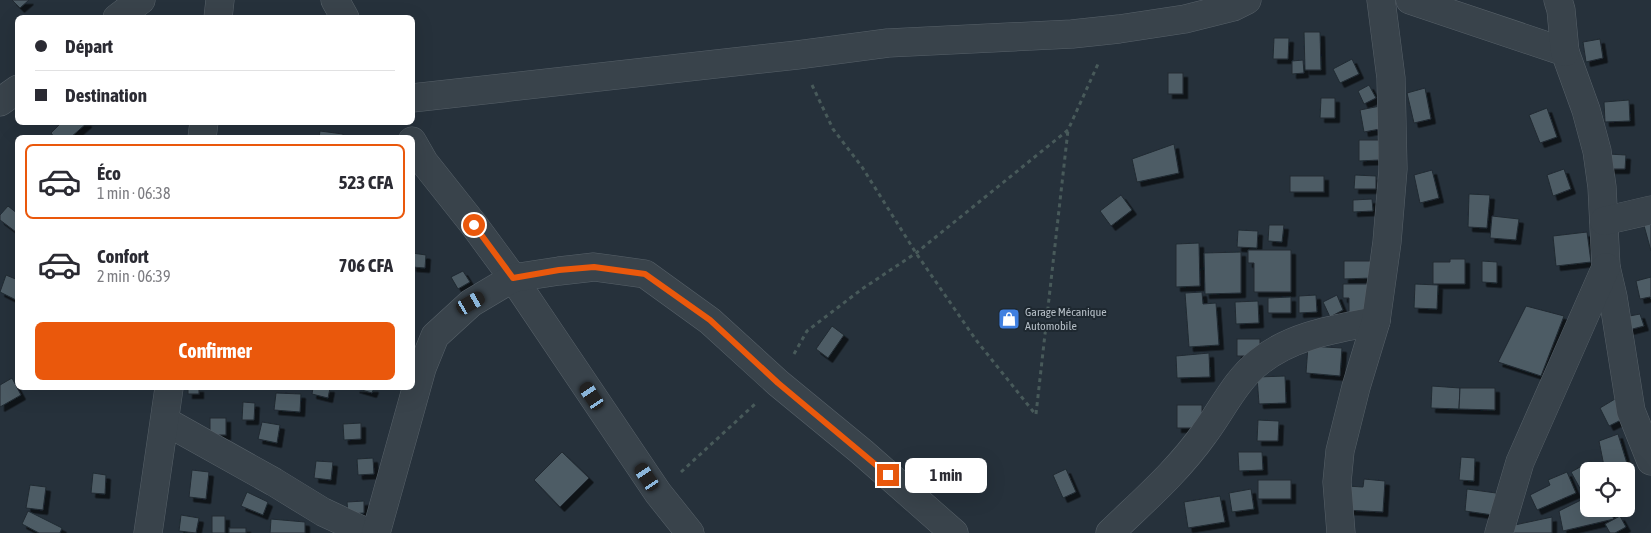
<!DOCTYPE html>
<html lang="fr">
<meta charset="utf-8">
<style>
body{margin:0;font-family:"Asap Condensed",sans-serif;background:#f7f7f7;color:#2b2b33;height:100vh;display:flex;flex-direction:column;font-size:19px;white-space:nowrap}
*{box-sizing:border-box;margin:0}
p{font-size:16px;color:#7c7c81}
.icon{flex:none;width:28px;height:28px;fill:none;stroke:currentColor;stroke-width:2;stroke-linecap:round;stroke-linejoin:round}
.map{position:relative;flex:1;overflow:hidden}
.details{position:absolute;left:15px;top:135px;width:400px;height:255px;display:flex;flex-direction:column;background:#fff;border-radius:8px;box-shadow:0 5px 20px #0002}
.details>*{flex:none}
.top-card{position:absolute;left:15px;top:15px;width:400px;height:110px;border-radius:8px;box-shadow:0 5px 20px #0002;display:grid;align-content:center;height:110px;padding:0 20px;background:#fff}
.buttons{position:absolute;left:1580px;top:462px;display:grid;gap:10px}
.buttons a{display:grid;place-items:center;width:55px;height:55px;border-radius:8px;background:#fff;box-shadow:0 5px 20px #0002;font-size:25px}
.end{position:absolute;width:22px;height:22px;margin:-11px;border:6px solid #ea580c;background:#fff;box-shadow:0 0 0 2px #fff}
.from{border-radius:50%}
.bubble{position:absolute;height:35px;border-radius:8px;background:#fff;box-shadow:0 5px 20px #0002;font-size:16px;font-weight:700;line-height:35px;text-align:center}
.car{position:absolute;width:15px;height:30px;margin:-15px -8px;border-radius:6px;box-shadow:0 0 4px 1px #0007;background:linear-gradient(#222 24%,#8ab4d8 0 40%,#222 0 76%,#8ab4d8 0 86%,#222 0)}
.top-card b{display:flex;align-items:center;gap:18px;height:48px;font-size:19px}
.top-card b+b{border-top:1px solid #e1e1e2}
.top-card i{width:12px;height:12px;background:#2b2b33}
ul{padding:9px 0 0;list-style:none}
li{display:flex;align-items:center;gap:15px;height:75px;margin:0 10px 8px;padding:0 10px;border:2px solid transparent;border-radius:8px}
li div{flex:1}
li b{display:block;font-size:19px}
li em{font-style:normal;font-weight:700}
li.on{border-color:#ea580c}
li>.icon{width:45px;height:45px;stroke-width:1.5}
.action{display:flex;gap:10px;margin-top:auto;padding:10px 20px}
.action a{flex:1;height:58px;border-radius:8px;background:#ea580c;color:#fff;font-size:20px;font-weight:700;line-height:58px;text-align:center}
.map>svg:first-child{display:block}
.building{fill:#4e5c65;stroke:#202a32;filter:url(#shadow)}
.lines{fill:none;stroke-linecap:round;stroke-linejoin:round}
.minor-casing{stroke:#576169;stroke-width:29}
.tertiary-casing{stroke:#576169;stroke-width:29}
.path{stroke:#485a5a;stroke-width:3;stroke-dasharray:4 4;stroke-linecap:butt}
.minor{stroke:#39434b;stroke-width:28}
.tertiary{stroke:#39434b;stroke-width:28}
.route{stroke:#ea580c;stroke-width:6}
.labels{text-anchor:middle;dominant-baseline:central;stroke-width:4;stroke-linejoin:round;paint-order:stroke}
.poi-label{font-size:12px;fill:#b5bec6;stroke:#1e2830;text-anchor:start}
</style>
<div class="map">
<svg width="1651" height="533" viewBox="0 0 1651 533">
<defs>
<filter id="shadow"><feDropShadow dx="4.5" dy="4.5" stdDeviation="0" flood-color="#0009"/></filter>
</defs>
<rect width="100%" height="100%" fill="#26313b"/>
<g class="building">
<path d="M12,0H29L20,8Z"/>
<path d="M1304,32H1320L1321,70H1305Z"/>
<path d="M1274,38H1289L1288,59H1273Z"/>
<path d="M1600,39L1603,58L1586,62L1583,42Z"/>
<path d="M1352,59L1359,74L1340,83L1333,69Z"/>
<path d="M1303,60L1304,73L1292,74V61Z"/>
<rect x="1168" y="73" width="15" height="21"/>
<path d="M1369,85L1376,98L1364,104L1358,91Z"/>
<path d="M1425,88L1431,119L1414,123L1407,93Z"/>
<path d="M1321,98H1335V118H1320Z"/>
<path d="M1629,100L1630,121L1605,122L1604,102Z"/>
<path d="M1380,106L1385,128L1364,132L1360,110Z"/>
<path d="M1547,108L1557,137L1540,143L1529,115Z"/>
<path d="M62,122H87V123L70,138H55L51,133Z"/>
<path d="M320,131L343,134V138H319Z"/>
<path d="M1359,140H1379V160L1359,161Z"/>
<path d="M1174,144L1179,173L1137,182L1132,159Z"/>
<path d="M1608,154L1626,155L1625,169H1608Z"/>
<path d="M1564,169L1571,189L1553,196L1547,175Z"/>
<path d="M1432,170L1439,198L1420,203L1414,175Z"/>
<path d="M1355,175L1376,176V189H1354Z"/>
<rect x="1290" y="176" width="34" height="16"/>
<path d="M1469,194L1490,195L1487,228L1468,227Z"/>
<path d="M1121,195L1132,210L1111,226L1100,211Z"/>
<path d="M1372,199L1373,211L1353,212V200Z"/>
<path d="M8,206L18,214V230L16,232L0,220V215Z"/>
<path d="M1492,216L1519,219L1516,240L1490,238Z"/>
<path d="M1651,220V251L1643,222Z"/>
<path d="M1269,225H1284L1282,242L1268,241Z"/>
<path d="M1238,230L1258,231L1257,248L1237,247Z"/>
<path d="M1587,232L1591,262L1556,266L1553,236Z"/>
<path d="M1199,243L1200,286L1176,287V244Z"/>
<path d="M1248,250H1291V292H1254V263H1248Z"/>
<path d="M1241,252V293L1205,294L1204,253Z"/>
<path d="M412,253L426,255L425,268L412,267Z"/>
<path d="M1450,259H1465V284H1433V262H1450Z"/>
<path d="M1344,261H1371V278L1344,279Z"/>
<path d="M1482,261L1497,262V283L1482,282Z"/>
<path d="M463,271L470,282L458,289L451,277Z"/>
<path d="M6,275L18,280V296L16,300L0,292Z"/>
<path d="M1651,277V299L1650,297L1640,299L1636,281Z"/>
<path d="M1343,284H1369V319H1349V298H1343Z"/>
<path d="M1415,284L1438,285L1437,309L1414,308Z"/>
<path d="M1202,292L1203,304L1216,303L1219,345L1189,347L1185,293Z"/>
<path d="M1316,295L1317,312L1299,313V296Z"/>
<path d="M1337,295L1343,310L1330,317L1323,302Z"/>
<path d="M1291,297V313H1268V298Z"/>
<path d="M1258,301L1259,323L1236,324L1235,302Z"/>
<path d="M1526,306L1564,316L1541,376L1498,362Z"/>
<path d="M1640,314L1644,326L1625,331L1619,318Z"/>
<path d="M832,326L844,335L828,358L816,349Z"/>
<rect x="1237" y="339" width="23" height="17"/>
<path d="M1308,346L1342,348L1340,376L1306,373Z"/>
<path d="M1209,353L1210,377L1177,378L1176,356Z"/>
<path d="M1285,376L1286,403L1259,404L1257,377Z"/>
<path d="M12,378L21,395L0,407V385Z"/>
<path d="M1432,386L1460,388L1459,409L1431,408Z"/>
<rect x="188" y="388" width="11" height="6"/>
<path d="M313,388H330L328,398L312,394Z"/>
<path d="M355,388H374L372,393Z"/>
<path d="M1460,388H1495V410L1459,409Z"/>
<path d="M276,393L301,394L300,412L274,410Z"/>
<path d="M1615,399L1625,418L1609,426L1600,408Z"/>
<path d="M243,402L255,403L254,420H242Z"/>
<rect x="1177" y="405" width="25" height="23"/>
<rect x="210" y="418" width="16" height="17"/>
<path d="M1258,420L1279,421L1278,441H1257Z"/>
<path d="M262,422L280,425L277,443L258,439Z"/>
<path d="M361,423V439L344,440L343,424Z"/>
<path d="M1618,434L1629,470L1605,471L1599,441Z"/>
<path d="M562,452L589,478L560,507L534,480Z"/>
<path d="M1238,452H1262L1263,470L1239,471Z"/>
<path d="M1461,457L1475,458L1474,481L1459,480Z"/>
<path d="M373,458L374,474L358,475L357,459Z"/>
<path d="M316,461L333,462L331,480L314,478Z"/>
<path d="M1591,461L1596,471H1589V488L1582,492L1571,472Z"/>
<path d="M1066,469L1076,492L1063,498L1053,475Z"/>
<path d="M192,470L209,472L206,499L189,497Z"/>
<path d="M1567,472L1576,493L1537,510L1530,495L1550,485L1548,480Z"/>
<path d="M93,473L106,475L105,494L91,493Z"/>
<path d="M1364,479L1385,481L1383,512L1345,510L1347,486L1363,487Z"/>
<rect x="1258" y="480" width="33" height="19"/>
<path d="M30,485L46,487L43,510L26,508Z"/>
<path d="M1251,489L1254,509L1232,512L1229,493Z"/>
<path d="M1467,489L1496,493L1493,515L1465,511Z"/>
<path d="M247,492L268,502L263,515L241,506Z"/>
<path d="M1220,496L1225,522L1188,528L1184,502Z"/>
<path d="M1589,496V509H1608L1614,519L1563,531L1559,511Z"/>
<path d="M364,501V513L348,514L347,502Z"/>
<path d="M28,511L62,528L60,533H39L22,524Z"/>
<path d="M181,515L199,518L196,533L179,531Z"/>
<rect x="212" y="516" width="13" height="17"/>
<path d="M1620,516L1626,527L1615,533H1610L1605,524Z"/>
<path d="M1552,517V533H1512L1510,526Z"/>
<path d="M271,519L305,522V533H270Z"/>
<rect x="229" y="528" width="17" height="5"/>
</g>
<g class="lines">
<g class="minor-casing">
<g id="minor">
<path d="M335,0L345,18"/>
<path d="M1410,0L1565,52L1586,110L1597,151L1602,187L1606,267L1613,297L1631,411L1651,461"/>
<path d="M1558,0L1561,10L1565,52"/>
<path d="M218,18L220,0"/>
<path d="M412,98L797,55L888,43L1072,34L1119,29L1185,19L1233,7L1247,0"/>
<path d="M202,138L204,122"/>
<path d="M412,141L424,162L474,225L513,278L658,493L690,533"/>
<path d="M1604,221L1651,210"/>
<path d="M165,421L274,482L323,512L368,533"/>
<path d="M148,533L169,388"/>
<path d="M376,533L422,368L435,336L471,303L513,278L559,271L594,267L645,274L710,321L778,383L862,452L954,533"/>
<path d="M1110,533C1143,501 1177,472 1204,434C1222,410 1235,381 1259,362C1292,335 1336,329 1376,321"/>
<path d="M1341,533L1337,482L1340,451L1356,387L1376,321L1387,242L1393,169L1391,78L1381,0"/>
<path d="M1499,533L1520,462L1606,267"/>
</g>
</g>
<g class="tertiary-casing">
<g id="tertiary">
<path d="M117,18L141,0"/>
<path d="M0,102L18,89"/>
</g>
</g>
<g class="path">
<path d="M812,85L833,129L862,167L916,253L976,340L1036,415"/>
<path d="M794,354L807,331L862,289L916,253L1068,130L1098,64"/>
<path d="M1036,414L1068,130"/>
<path d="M681,472L755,404"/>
</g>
<use href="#minor" class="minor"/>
<use href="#tertiary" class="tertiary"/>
</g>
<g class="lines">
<path class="route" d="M474,225L513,278L559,270L594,267L645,274L710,320L778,383L888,475"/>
</g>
<defs>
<g id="shop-square" transform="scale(1.125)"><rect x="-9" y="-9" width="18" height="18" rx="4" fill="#3f7fe0" stroke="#1e2830"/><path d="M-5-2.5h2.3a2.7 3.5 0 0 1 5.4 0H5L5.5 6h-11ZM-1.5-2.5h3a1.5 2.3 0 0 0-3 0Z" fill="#fff"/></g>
</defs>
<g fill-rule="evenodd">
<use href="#shop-square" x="1009" y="319"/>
</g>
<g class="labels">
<g class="poi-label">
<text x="1025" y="312">Garage Mécanique<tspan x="1025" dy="14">Automobile</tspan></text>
</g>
</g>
</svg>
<div class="buttons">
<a><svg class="icon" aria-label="locate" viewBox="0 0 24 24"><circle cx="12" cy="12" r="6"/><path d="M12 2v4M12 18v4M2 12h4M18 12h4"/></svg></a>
</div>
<i class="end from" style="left:474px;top:225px"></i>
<i class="end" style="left:888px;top:475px"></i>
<div class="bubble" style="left:905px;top:458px;width:82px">1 min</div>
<i class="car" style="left:471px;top:303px;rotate:60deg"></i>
<i class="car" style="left:592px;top:396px;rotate:326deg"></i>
<i class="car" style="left:647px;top:477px;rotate:326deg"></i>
<div class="top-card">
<b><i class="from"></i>Départ</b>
<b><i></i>Destination</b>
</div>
<section class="details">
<ul>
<li class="on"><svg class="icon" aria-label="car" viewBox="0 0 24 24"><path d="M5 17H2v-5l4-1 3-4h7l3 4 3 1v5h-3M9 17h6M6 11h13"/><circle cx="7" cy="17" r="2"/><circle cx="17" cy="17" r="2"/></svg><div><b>Éco</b><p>1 min · 06:38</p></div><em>523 CFA</em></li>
<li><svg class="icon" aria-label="car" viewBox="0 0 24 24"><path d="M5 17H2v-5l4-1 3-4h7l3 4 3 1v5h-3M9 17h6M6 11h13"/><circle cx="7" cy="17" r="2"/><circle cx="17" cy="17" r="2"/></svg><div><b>Confort</b><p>2 min · 06:39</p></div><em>706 CFA</em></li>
</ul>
<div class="action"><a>Confirmer</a></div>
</section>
</div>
